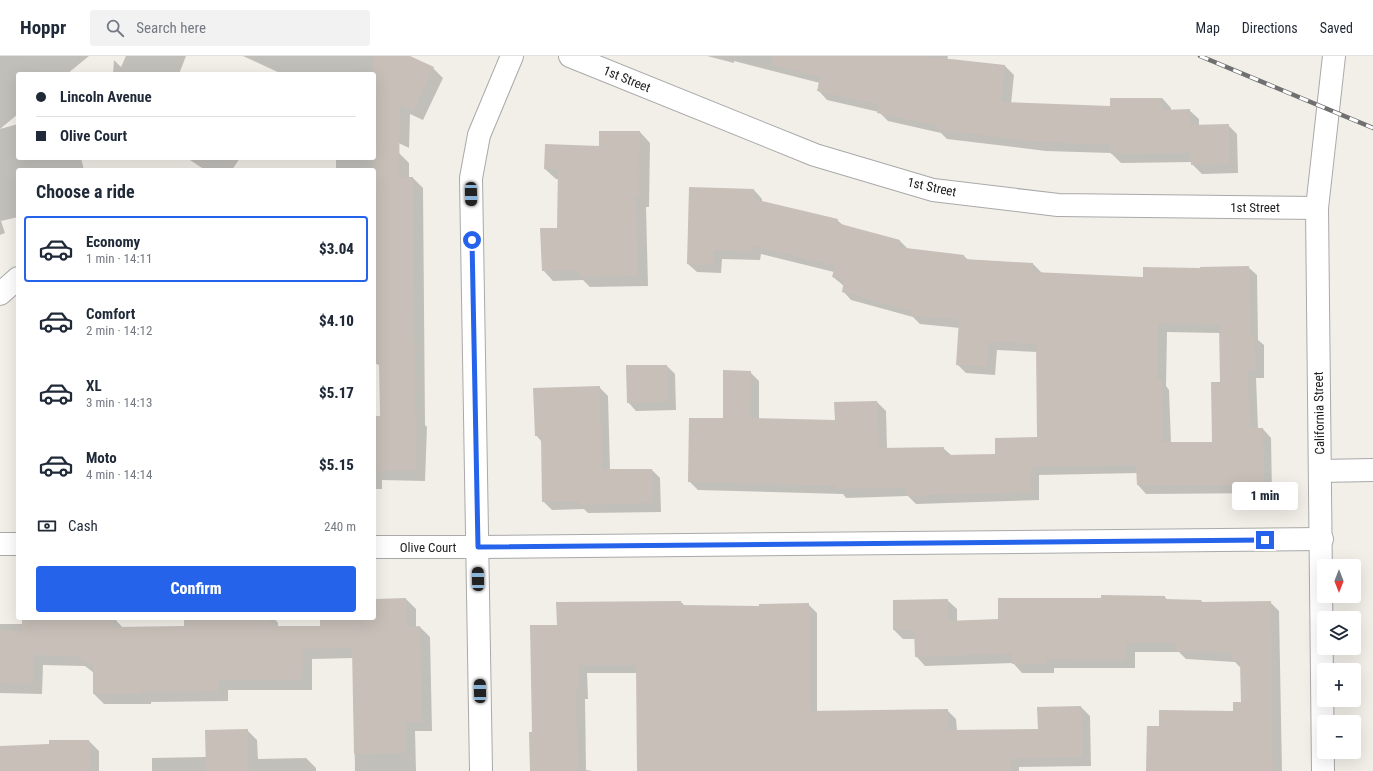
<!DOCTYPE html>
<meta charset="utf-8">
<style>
body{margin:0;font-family:"Roboto Condensed",sans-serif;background:#f2f2f3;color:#1f2937;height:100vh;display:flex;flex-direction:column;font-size:15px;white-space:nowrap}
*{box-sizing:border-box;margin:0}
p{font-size:13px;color:#747a83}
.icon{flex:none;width:22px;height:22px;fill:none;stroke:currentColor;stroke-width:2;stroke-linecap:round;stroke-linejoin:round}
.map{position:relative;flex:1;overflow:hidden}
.drawer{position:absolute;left:16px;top:112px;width:360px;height:452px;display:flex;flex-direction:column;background:#fff;border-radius:4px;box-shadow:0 4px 16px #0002}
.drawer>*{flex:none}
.banner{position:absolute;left:16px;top:16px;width:360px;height:88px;border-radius:4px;box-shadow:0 4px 16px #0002;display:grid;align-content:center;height:88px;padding:0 20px;background:#fff}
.needle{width:26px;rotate:180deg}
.tools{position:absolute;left:1317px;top:503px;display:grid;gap:8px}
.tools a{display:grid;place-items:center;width:44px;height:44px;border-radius:4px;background:#fff;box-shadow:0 4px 16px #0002;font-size:20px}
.end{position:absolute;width:18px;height:18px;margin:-9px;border:5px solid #2563eb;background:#fff;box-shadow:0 0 0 2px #fff}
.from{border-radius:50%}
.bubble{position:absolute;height:28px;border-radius:4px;background:#fff;box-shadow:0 4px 16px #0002;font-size:13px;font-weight:800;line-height:28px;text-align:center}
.car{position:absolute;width:12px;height:24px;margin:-12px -6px;border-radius:5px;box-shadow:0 0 3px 1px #0007;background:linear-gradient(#222 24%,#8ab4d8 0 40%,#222 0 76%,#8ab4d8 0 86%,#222 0)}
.banner b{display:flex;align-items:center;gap:14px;height:38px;font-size:15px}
.banner b+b{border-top:1px solid #e0e1e3}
.banner i{width:10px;height:10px;background:#1f2937}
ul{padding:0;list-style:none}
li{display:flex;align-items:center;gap:12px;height:66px;margin:0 8px 6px;padding:0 12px;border:2px solid transparent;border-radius:4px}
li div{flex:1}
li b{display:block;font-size:15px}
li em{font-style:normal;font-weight:800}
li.on{border-color:#2563eb}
li>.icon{width:36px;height:36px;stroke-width:1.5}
h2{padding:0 20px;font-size:18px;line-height:48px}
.pay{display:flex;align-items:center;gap:10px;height:44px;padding:0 20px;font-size:15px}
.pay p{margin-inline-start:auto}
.primary-button{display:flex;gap:8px;margin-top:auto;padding:8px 20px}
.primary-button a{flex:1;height:46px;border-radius:4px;background:#2563eb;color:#fff;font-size:16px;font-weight:800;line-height:46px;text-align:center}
header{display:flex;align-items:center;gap:24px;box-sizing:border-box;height:56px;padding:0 20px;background:#fff;border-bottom:1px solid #e0e1e3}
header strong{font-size:19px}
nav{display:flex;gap:22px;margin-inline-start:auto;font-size:14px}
.search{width:280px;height:36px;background:#f2f2f3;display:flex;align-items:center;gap:10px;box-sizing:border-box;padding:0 14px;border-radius:4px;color:#747a83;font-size:15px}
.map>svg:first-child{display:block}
.shadow{fill:#0003;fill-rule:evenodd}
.building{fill:#c7bfb8;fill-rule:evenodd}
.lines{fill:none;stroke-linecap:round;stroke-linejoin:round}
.minor-casing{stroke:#a9a9a9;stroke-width:24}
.minor{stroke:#fff;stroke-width:22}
.rail-casing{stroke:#707070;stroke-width:4.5}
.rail{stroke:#fff;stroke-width:3;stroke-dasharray:9;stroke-linecap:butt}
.route{stroke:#2563eb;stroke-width:5}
.labels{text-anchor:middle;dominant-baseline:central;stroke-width:3;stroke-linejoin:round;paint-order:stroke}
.street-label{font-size:13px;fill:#222;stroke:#fff}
</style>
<header>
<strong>Hoppr</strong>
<div class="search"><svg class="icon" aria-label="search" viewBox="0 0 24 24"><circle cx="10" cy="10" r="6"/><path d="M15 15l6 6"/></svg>Search here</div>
<nav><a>Map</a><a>Directions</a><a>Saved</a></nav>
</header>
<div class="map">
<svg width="1373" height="715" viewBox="0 0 1373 715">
<rect width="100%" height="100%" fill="#f2efe9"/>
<g class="shadow">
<path d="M0,0H89L67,18H18V58L0,73Z"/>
<path d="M126,0H186L179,18H113L114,4L121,11Z"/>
<path d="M243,0H408L433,12L443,22L423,64L410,58L409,92L374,75V18H282Z"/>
<path d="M707,0H948L947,4L1005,10L1014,19L1011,48L1111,51L1162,42L1171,52V54H1189L1199,63V70L1228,69L1237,78L1238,117L1202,118L1192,108V106L1121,107L1111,97L1046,95L947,83L941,77L888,65L879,56L827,44L818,34L820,27L734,5V7Z"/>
<path d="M18,68V102H81L84,114H18V161L1,165L5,177L0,179V73Z"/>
<path d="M640,76L650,87L649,151H646L648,230L590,231L583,224L553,225L543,214L558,173L559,123H556L545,113Z"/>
<path d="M374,96L399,97L409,107V122H413L423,132L425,369L427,371L425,425L382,424V433H374V361H381L380,310L377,308V303H374V114H336V102H374Z"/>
<path d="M187,102H240L232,114H205Z"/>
<path d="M754,134L762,143V146L837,164L844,170L900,185L908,193L964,200L968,204L1033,208L1042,217L1144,222L1201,213L1248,211L1257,219L1258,284L1264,289V322H1256L1258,373H1263L1271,382L1272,437L1146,438L1138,429V417L1039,419V444L916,448L908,440L846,442L843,438L698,434L689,425L750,316L759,325V363L836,365L877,346L886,355L887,393L943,392L951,399H996L1038,382L1037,296L997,294L995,319L966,317L957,308L960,272L920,268L913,261L851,244L843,235L844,230L833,221L834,216L761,198L760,204L722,203L721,217L697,216L688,208ZM1167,276L1220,277L1221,327L1214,387H1171L1169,334L1166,330Z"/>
<path d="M667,310L675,318L676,354L636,355L628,346Z"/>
<path d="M599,331L608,340L610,414H652L660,422L661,456L588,457L584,453L552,454L543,445L542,386L536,379Z"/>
<path d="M1165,541L1167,544H1201L1203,547L1270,546L1279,555L1282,715H1148L1160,671L1234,656L1242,647L1241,612L1235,606L1186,603L1179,596H1135V612H1054V617H1022L1013,607L925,610L916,600L915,583H903L894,574L947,544L957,553V565L999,564L1102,543Z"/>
<path d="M406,543L416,553V571H420L430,581L432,675H415L416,715H355L353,602L312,603V634H228V645L151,646V648H104L94,638V617L85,610L43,609L42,638L0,637V568H23V562H114L123,572L185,571V562H274L278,567V571H321V562H374V544Z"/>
<path d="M681,546L685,550L760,551L808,548L817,557V656L947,654L956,663L957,675L1039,674L1081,651L1090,660L1091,710L1019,711V715H638L637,617H587L588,643H585L586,714L592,715H531L533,677L558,570Z"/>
<path d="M247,674L257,684L258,703L306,702L316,712V715H152V702L206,701Z"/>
<path d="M89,685L99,695V715H0V691L50,689Z"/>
</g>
<g class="building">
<path d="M374,0H410L434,11L413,55L400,49L399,121H413L415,360H417L416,415H374V360H380L379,308H376V293H374Z"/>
<path d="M773,0H923L1005,9L1001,46L1110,50V42H1162V54L1190,53V69L1229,68V108L1191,109V97L1111,98V89L1036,86L937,74L938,70L877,57L879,49L817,35L820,21L772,9Z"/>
<path d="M599,75H640L639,141H636L638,220L579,221V214L542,215L540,172H557L558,113H544L545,88L599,90Z"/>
<path d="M689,131L754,133V143L838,163L837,167L900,184L898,191L964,199V203L1033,207V216L1143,221V211L1200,212V211L1249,210L1250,280L1255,279L1256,314H1248L1250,372H1263L1264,429H1137L1136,409L1031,411V436L906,440V432L836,433V430L688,426L689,362H723V314L751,315L750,362L835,364L834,346L877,345L879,392L944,391V399L995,398V382L1037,381L1036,288L988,286L987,311L956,309L959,264L910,260L911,255L842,236L844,224L832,221L835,210L752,190V196L713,194V209L687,208ZM1158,267L1219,269L1220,326H1211L1212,386H1163L1161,324H1157Z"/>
<path d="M626,309H667L668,346L627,347Z"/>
<path d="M600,330L602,413H652L653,447L579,449L578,445L542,446L541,380H535L533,332Z"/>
<path d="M1101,539L1165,540V543L1201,544V546L1271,545L1273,715H1146L1147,670H1159V654L1233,655V646H1241L1240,605L1232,604V597L1176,595V587H1126V604L1046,603V608H1012V598L915,601L914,574H893V544L948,543V565L998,563V542H1101Z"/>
<path d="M406,542L407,571L420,570L422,666H406V697L354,698L352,592L303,593L302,624H218V635L141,636V638H93V607H81V601L33,599V628L0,627V574L22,575V562H113V571L184,570V562H269V570H320V562H374V543Z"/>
<path d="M681,545V549L759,550V548L809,547V655L948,653V674L1038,673L1037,651L1081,650L1083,701L1011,703V715H637L636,609H579V634H576L578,715H530L529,676H532L530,569H557L556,546Z"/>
<path d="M248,673V715H206L205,674Z"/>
<path d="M49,684H89L90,715H0V690L49,688Z"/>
</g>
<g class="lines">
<g class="minor-casing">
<g id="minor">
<path d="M570,0L815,99L933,134L1058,149L1317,152"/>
<path d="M0,238L18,222"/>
<path d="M1320,415L1373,414"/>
<path d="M0,488H18"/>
<path d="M374,491H478L1322,483"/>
<path d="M481,715L471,122L479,79L512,0"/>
<path d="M1323,715L1317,152L1334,0"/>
</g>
</g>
<use href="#minor" class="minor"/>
<g class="rail-casing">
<path id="rail" d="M1200,0L1373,72"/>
</g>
<use href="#rail" class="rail"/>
</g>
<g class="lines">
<path class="route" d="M472,184L478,491L1265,484"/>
</g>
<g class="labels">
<g class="street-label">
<text transform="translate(627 23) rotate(22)">1st Street</text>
<text transform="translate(932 131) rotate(12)">1st Street</text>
<text x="1255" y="151">1st Street</text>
<text transform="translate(1319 357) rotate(-91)">California Street</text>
<text x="428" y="491">Olive Court</text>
</g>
</g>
</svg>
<div class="tools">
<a><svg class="needle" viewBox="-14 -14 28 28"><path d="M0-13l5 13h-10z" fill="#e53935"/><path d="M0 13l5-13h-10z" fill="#747a83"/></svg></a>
<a><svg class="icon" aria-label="layers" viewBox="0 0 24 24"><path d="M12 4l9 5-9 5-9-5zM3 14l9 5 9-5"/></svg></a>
<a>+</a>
<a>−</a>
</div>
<i class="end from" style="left:472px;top:184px"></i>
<i class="end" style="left:1265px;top:484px"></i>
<div class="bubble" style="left:1232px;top:426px;width:66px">1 min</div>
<i class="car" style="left:471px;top:138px;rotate:179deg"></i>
<i class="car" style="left:478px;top:523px;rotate:359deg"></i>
<i class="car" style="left:480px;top:635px;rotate:359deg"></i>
<div class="banner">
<b><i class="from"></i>Lincoln Avenue</b>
<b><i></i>Olive Court</b>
</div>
<section class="drawer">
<h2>Choose a ride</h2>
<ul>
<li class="on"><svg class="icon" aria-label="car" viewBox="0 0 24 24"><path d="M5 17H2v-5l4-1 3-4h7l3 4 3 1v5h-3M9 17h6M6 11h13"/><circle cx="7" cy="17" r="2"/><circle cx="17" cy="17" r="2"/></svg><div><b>Economy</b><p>1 min · 14:11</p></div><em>$3.04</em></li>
<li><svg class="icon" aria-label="car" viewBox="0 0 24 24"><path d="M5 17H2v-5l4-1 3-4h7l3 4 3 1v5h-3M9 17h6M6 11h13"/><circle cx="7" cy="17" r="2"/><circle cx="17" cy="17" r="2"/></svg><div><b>Comfort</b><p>2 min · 14:12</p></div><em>$4.10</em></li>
<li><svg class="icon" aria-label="car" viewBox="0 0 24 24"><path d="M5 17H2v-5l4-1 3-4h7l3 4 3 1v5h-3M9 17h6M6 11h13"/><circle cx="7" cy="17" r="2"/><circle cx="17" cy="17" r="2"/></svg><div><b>XL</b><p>3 min · 14:13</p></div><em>$5.17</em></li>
<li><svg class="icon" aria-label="car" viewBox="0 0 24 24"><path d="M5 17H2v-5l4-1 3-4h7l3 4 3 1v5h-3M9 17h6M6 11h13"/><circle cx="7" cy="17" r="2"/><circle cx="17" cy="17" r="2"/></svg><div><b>Moto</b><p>4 min · 14:14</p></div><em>$5.15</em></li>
</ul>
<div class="pay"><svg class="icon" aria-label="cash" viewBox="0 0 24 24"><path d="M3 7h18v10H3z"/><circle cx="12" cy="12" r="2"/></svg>Cash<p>240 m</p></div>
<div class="primary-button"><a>Confirm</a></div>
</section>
</div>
